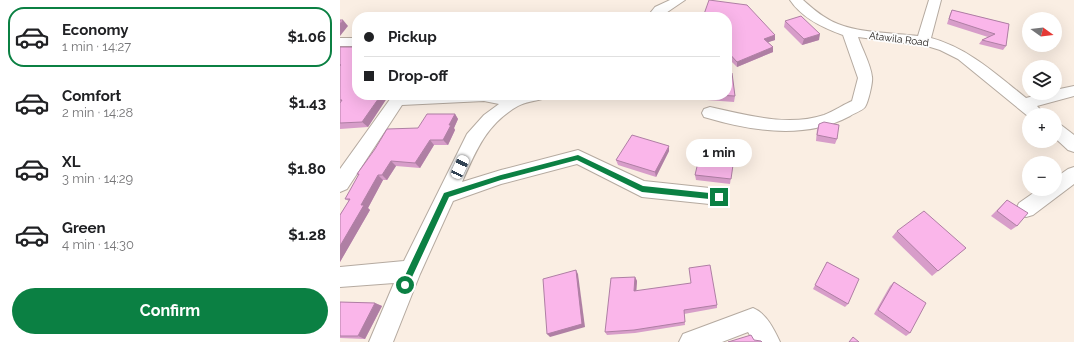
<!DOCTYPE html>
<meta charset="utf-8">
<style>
body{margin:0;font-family:Raleway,sans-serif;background:#f6f6f6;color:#202124;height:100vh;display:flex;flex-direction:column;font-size:15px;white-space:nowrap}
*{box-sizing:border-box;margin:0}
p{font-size:13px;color:#757577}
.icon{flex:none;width:22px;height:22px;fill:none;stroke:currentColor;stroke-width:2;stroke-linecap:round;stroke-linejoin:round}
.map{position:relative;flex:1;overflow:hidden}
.side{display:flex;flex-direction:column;background:#fff;width:340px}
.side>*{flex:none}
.top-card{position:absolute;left:12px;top:12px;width:380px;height:88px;border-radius:16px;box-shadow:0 4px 16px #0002;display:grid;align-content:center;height:88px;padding:0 12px;background:#fff}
.needle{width:26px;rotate:105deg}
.controls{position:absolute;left:682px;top:12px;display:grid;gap:8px}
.controls a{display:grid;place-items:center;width:40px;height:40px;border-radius:50%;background:#fff;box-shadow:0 4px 16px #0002;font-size:20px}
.end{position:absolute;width:18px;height:18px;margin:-9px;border:5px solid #0b8043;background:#fff;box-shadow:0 0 0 2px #fff}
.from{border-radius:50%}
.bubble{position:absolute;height:28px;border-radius:14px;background:#fff;box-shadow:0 4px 16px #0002;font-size:13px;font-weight:700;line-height:28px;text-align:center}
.car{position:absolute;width:12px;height:24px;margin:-12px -6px;border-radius:5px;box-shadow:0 0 3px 1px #0007;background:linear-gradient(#fff 24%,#345 0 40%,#fff 0 76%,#345 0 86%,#fff 0)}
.top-card b{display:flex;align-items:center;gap:14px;height:38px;font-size:15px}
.top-card b+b{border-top:1px solid #e0e0e0}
.top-card i{width:10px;height:10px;background:#202124}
ul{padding:7px 0 0;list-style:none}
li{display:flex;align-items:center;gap:12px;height:60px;margin:0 8px 6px;padding:0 4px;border:2px solid transparent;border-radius:16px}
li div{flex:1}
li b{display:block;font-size:15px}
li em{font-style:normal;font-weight:700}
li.selected{border-color:#0b8043}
li>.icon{width:36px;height:36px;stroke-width:1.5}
.cta{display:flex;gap:8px;margin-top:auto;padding:8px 12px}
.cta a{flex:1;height:46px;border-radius:24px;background:#0b8043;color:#fff;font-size:16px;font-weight:700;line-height:46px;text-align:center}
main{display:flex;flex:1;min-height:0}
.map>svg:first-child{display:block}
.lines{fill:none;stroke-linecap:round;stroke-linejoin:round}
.minor-casing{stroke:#b5aaa0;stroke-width:2}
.minor{fill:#fff;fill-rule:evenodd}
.wall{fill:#d79dc9}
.shaded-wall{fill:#af7fa4}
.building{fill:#fab6ea;stroke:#af7fa4}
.route{fill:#0b8043}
.labels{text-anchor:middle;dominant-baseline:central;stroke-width:3.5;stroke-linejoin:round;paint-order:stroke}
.far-street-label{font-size:10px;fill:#1a1612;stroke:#fdfdfd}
</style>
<main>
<section class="side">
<ul>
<li class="selected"><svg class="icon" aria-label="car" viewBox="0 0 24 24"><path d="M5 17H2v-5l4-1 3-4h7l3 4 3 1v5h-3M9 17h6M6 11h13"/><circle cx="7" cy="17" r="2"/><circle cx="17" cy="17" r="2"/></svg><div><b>Economy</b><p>1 min · 14:27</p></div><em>$1.06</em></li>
<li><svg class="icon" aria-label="car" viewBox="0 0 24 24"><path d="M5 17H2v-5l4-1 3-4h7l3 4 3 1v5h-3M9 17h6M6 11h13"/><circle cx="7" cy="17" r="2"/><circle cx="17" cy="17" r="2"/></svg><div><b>Comfort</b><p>2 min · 14:28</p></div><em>$1.43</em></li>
<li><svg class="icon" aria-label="car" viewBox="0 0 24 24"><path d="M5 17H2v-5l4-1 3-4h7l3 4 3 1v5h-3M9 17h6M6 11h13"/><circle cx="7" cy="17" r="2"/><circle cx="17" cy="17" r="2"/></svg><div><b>XL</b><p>3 min · 14:29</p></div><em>$1.80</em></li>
<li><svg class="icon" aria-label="car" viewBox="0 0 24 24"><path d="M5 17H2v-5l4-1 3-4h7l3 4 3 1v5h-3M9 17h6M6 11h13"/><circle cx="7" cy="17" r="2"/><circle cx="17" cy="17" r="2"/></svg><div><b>Green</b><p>4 min · 14:30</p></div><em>$1.28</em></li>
</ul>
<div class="cta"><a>Confirm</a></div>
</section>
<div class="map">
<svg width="734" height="342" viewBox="0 0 734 342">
<rect width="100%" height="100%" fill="#faeee3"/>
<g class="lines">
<g class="minor-casing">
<g id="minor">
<path d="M330,0H345L320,17H307L315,7Z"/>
<path d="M450,0H463C474,10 485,19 498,24C520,33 554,33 578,36L589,0H601L591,38C628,48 656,74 686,98L705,93H715V90L734,86V96L697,106L705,115H689V117L618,59L600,50L587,46L518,37C522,49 531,65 532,77C533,82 528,103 525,107C522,111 514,113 510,116C465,140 411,131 364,117L362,113L364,109L370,107C406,115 448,127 484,115C494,111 503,105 512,101L518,78L503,35C483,28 462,18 450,0Z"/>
<rect x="0" y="38" width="17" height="8"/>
<path d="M53,95H205L202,99C195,101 185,102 178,106C146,124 136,151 122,182L161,170L238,150L304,181L379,189L386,191L388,197L386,203L379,205L302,197L237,164L161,184L113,201L80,274L53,342H29L54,283L0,287V267L64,261L127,134L144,115L159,104L144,101L62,105L7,189L0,192V169Z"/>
<path d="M715,123L721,125L734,135V152L728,150L715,138Z"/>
<path d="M734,167V184L693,215L686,217L679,215L676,209L679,203L699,189H715V178L728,169Z"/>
<path d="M413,308C426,313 434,329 440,342H414L408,332L382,342H339L343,334Z"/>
</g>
</g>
<use href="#minor" class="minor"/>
</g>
<g class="wall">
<path d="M612,10L669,24L666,46L663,50L639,44L642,40L648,37L607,24L610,14Z"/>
<path d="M387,17L435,35V40L428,42L433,47V52L397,67L387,57Z"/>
<path d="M445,21L479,40L462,45L444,27Z"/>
<path d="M0,47L17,95H51L49,98H47L28,127L0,129Z"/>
<path d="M368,95H387L395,96L394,102L367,100Z"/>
<path d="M115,114L118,119L114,128L115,130L108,145H94L80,168L56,166L47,180H43L28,208L30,210L0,262V215L9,201L5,199L19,176L17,174L78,128Z"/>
<path d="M479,124L497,139L495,144L476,141L477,129Z"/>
<path d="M329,151L316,177L278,165L276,160Z"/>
<path d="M393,163L390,184L356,180L355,175Z"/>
<path d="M667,200L677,226L671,230L651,216Z"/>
<path d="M557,231L626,248L592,276L552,237Z"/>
<path d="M487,262L508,304L505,307L473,289Z"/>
<path d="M295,277L297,281L296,291L377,305V308L344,314L345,325L295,333L267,335L265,332Z"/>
<path d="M554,282L570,333L566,336L534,314L550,286Z"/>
<path d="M0,302L35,303L42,306L25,339L0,338Z"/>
</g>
<g class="shaded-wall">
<path d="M3,20L8,26L0,36V24Z"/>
<path d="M480,34L479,40L462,45L464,39Z"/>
<path d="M435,35V40L423,44L424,39Z"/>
<path d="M433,47V52L397,67V62Z"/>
<path d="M41,95H44L47,98L28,127L22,122Z"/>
<path d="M46,95H51L49,98Z"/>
<path d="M115,114L118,119L114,128L115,130L108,145L103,140L109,125Z"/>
<path d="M90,140L94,145L80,168L75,163Z"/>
<path d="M329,146V151L316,177L315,172Z"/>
<path d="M51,161L56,166L47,180L42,175Z"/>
<path d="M38,175L43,180L28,208L30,210L0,262V246L21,205Z"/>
<path d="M236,270L238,274L245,327L210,337L207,334Z"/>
<path d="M295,277L297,281L296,295L294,291Z"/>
<path d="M35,303L42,306L25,339L18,336Z"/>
</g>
<g class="building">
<path d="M369,0L407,5L435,35L424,39L433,47L397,62L387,51V17H363Z"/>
<path d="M612,10L669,24L666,46L642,40L655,34L609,19Z"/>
<path d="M461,16L480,34L464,39L445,21Z"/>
<path d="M0,20H3L0,24Z"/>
<path d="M0,47H17V95H41L22,122L0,123V103L2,100H0V65H1H0Z"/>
<path d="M387,73H392L395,96L375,95H387Z"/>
<path d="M87,114H115L109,125H111L103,140H90L75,163L51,161L42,175H38L21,205H24L0,246V215L10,199H5L19,174H17L35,149L47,129L78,128Z"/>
<path d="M484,122L499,125L497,139L477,135L479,124Z"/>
<path d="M292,135L329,146L315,172L276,160Z"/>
<path d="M360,154L394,158L391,179L355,175Z"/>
<path d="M667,200L688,213L677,226L657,211Z"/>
<path d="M584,211L626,248L598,271L557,231Z"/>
<path d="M487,262L519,279L508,304L475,285Z"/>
<path d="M370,265L377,305L344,310L345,322L294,330L265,332L271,278L295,277L294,291L351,283L349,268Z"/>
<path d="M236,270L242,324L207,334L203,279Z"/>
<path d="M554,282L586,303L570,333L538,310Z"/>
<path d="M0,302L35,303L18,336H0Z"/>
<path d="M411,335L414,340L421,341L422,342H388Z"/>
<path d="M513,337L519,342H509Z"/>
</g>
<path class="route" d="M238,155L303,186L379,194L383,197L379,200L302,192L237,160L161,180L109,197L67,288H62V282L104,193L161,175Z"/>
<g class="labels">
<g class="far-street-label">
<text transform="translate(559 39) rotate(7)">Atawila Road</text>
</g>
</g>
</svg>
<div class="controls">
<a><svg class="needle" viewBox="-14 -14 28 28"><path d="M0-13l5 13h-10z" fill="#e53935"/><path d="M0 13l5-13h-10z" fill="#757577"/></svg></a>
<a><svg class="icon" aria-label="layers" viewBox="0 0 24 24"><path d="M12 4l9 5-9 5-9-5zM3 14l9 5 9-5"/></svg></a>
<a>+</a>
<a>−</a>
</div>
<i class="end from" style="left:65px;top:285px"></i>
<i class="end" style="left:379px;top:197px"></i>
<div class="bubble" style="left:346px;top:139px;width:66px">1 min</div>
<i class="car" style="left:120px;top:167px;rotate:25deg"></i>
<div class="top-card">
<b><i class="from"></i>Pickup</b>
<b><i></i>Drop-off</b>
</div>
</div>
</main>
